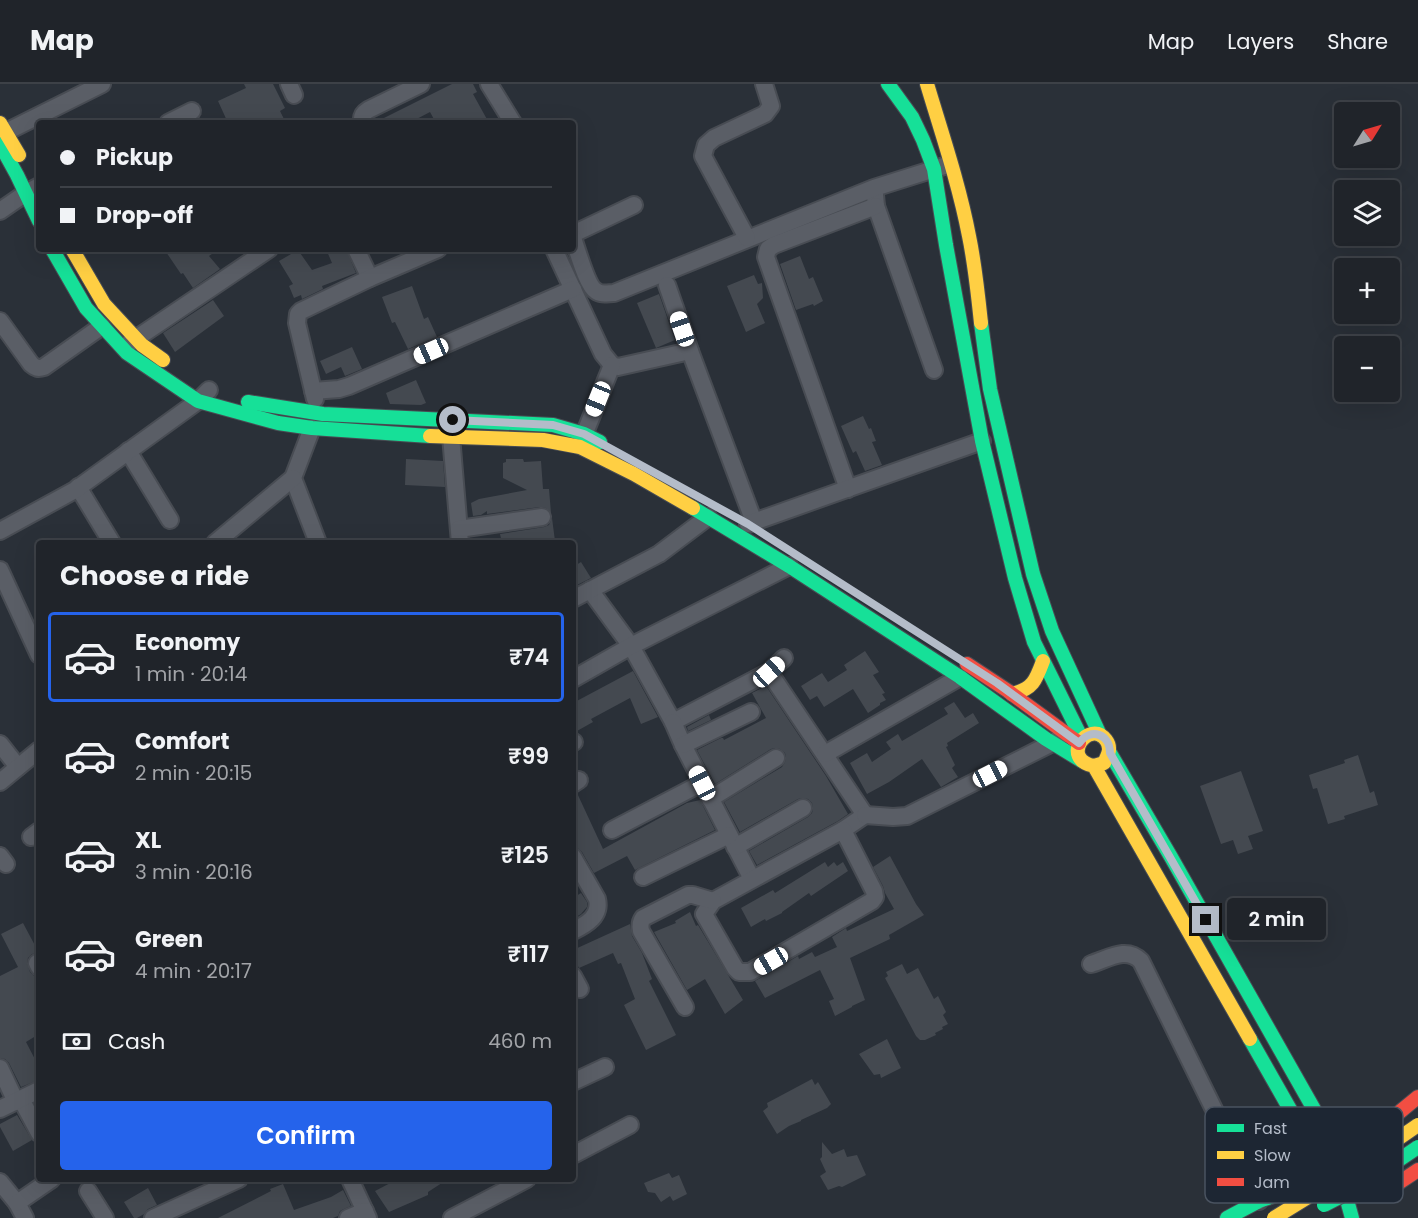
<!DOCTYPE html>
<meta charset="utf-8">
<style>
body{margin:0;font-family:Poppins,sans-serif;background:#282c32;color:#f1f3f6;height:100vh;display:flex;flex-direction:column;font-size:22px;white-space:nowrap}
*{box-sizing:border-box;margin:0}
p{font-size:20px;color:#a2a4a8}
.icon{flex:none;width:33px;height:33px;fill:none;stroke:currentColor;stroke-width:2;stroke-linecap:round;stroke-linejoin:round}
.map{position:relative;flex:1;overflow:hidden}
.side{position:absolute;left:36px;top:456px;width:540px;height:642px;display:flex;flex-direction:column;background:#20242a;border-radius:6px;box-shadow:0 6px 24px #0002,0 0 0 2px #3d4147}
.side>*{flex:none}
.guide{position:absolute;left:36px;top:36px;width:540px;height:132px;border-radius:6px;box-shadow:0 6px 24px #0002,0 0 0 2px #3d4147;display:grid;align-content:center;height:132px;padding:0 24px;background:#20242a}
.needle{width:39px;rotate:53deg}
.buttons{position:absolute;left:1334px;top:18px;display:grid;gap:12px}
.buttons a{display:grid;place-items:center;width:66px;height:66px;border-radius:6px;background:#20242a;box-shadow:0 6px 24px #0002,0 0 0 2px #3d4147;font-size:30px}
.end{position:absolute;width:27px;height:27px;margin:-14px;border:8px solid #b4bcc9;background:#111;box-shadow:0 0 0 3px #111}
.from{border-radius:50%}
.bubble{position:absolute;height:42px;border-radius:6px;background:#20242a;box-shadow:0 6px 24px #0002,0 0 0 2px #3d4147;font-size:20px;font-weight:600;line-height:42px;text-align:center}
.car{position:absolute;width:18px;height:36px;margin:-18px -9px;border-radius:8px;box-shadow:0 0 4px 2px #0007;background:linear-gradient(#fff 24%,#345 0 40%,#fff 0 76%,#345 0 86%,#fff 0)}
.guide b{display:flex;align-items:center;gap:21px;height:57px;font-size:22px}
.guide b+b{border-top:2px solid #3d4147}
.guide i{width:15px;height:15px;background:#f1f3f6}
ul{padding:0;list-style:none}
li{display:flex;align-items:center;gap:18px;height:90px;margin:0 12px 9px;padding:0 12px;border:3px solid transparent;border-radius:6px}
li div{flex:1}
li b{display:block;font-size:22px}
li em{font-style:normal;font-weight:600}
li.selected{border-color:#2563eb}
li>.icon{width:54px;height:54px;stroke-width:1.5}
h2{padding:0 24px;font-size:27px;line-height:72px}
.pay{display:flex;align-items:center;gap:15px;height:66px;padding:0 24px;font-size:22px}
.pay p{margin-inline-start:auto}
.action{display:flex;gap:12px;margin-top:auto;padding:12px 24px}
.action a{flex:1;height:69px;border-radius:6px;background:#2563eb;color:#fff;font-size:24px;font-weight:600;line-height:69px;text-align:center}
header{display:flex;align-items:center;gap:36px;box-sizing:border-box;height:84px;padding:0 30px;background:#20242a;border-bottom:2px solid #3d4147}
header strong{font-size:28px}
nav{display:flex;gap:33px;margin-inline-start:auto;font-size:21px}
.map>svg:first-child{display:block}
.building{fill:#444950}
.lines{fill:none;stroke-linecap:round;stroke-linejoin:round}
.street-casing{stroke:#484c53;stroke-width:20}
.fast-casing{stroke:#484c53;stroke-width:16}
.slow-casing{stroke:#484c53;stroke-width:16}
.jam-casing{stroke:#484c53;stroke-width:16}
.street{stroke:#5a5e66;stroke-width:16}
.fast{stroke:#16e098;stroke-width:14}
.slow{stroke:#ffcf43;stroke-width:14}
.jam{stroke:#f24e42;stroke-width:14}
.fast-bridge-casing{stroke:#484c55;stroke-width:16;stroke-linecap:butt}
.slow-bridge-casing{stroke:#484c55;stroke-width:16;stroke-linecap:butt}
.fast-bridge{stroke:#16e098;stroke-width:14}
.slow-bridge{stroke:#ffcf43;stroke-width:14}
.route{stroke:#b4bcc9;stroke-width:8}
.key{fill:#1d2633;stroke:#4a5360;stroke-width:1.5}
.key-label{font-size:16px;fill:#b4bcc9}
</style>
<header>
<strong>Map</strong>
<nav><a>Map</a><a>Layers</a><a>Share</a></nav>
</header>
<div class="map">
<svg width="1418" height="1134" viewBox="0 0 1418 1134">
<rect width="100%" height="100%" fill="#2a3038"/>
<g class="building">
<path d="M244,0H273L285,24L280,27L286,39H228L218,17L246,4Z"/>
<path d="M452,0H473L477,8L473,10L489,39H436L430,28L409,39H374Z"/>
<path d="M164,165H219L209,172L220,185L193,204L183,189L181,190Z"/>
<path d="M326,165H346L356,189L322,202L323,205L302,215L301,211L294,214L289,202L293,200L279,177L298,166L312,186L332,179Z"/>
<path d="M800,172L809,195L813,193L823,217L814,222L813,220L796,226L780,180Z"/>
<path d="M754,191L758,200L762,199L763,214L757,220L765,239L746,248L727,202Z"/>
<path d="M412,202L424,235L428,233L437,253L408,265L395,238L392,239L382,213Z"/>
<path d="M659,210L675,256L656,264L637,219Z"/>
<path d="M213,216L224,232L175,268L163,249Z"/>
<path d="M352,263L362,285L345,292L341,283L326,290L320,277Z"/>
<path d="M416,296L426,319L421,321L390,320L386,309Z"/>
<path d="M863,332L869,345L871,344L876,357L872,358L882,381L865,387L856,367L853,369L841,342Z"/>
<path d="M406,375L443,377L445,403L405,401Z"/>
<path d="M506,375H523L524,378L541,377L543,405H549L551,429L546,424L540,423L487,430V427L481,431L473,432L471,419L479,415L527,406L503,394V379L506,378Z"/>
<path d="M552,434L555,457L537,459H502L500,450L544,443L549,441Z"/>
<path d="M581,478L591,494L573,503V483Z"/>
<path d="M865,567L879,588L873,591L885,609L882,610L886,616L880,619V621L868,629L853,605L824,623L817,612L810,616L801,602L822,589L828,598L847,586L844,581Z"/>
<path d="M633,587L658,633L641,640L630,614L591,635L593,638L577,647L573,640V619Z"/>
<path d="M766,602L826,692L848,730L838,737L757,781L749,767L808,733L812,729L813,725L812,719L808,715L802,714L798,715L740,748L724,718L782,683L785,678L786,673L785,669L780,665L775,664L771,665L715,700L697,666L721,654H723L724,656L766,634L752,609Z"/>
<path d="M954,618L965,634L973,629L979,639L947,659L948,662L946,663L955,681L952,684L958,693L941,703L922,675L889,698L867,710L850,679L867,669L872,678L891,665L886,658L898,650L902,657L948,630L944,624Z"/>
<path d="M709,631L711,636L688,647L687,643Z"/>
<path d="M1358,671L1370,709L1374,707L1378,721L1344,732L1345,735L1328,740L1317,704L1313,705L1309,691L1345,679L1344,676Z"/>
<path d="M1241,687L1263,747L1248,752L1253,765L1238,770L1233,756L1221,760L1200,702Z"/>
<path d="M577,709L603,765L687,719L700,716L715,746L635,786L627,772L594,789L582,768L573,760V710Z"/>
<path d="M890,772L916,820L924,831L889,851L890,855L850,874L865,916L852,922V923L835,932L829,917L834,915L820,886L765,914L755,897L798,872L799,875L812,868L815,873L837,863L832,853L846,844L847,847L894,825L885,809L883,802L873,783Z"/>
<path d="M825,778L828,783L834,778L837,782L843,778L848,787L811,812L809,809L782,828V829L766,837L765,835L751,843L741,824L773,806L775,809Z"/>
<path d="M581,809L587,818V823L581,830L573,835V814Z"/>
<path d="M690,828L696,842L698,841L743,916L725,930L705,895L687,906L654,848L676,839L675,837Z"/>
<path d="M23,839L39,869L32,870L28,874L27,879L30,888L34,892L39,893V950L26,958L39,983V996L21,1003L9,979L5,975L0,974V892L18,883L1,850Z"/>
<path d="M630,840L632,852L642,869L652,895L649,897L676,951L646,966L624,921L635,915L621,879L618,880L613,869L579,884L573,873V866Z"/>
<path d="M902,880L907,890L918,884L934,915L938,912L946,928L943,931L948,940L942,943L943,945L935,949L936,951L925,956H920L916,952L885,894L888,892L886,888Z"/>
<path d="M887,955L901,984L881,994L880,990L874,991L859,970Z"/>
<path d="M812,995L815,1001L818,998L831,1020L827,1024L801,1036V1037L789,1042L777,1050L763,1027L768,1023L767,1019Z"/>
<path d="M17,1031L32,1056L13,1067L0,1043V1040Z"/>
<path d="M822,1058L832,1070L844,1065L847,1073L857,1071L866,1091L842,1103L839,1102L828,1106L820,1092L826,1088L820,1075L822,1073Z"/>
<path d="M669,1089L672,1094L679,1091L687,1110L673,1117L670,1112L661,1118L655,1109L648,1108L644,1099Z"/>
<path d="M398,1095H448L428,1108V1111L389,1128L375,1107Z"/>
<path d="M283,1100L294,1126L331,1113L343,1106L351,1122L344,1125L340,1127L338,1132L333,1134H218L271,1107L270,1105Z"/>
<path d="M148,1104L157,1121L148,1125L144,1130L137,1134H134L124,1118Z"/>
</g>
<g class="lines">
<g class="street-casing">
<g id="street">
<path d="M289,0L294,11"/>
<path d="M489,0L513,39"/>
<path d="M168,39L192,27"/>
<path d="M362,39C361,33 363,29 368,26L421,0"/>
<path d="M0,51L102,0"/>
<path d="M875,111L876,122L934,286"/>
<path d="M0,127L26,109L39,102"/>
<path d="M573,150L634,121"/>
<path d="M573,154C577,165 587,202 596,207C601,211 608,209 614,209L874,104L944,82"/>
<path d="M747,154L703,72L706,61L714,54L765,30L771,22L764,0"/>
<path d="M356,165L370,194"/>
<path d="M554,165L603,270L612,281L618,283L690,267"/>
<path d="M667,201L690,267L754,438"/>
<path d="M0,237L31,280C36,284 38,285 44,283L102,242"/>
<path d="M128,260L269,165"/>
<path d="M313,307L339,305L349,302L573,205"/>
<path d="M315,315L297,239L298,230L301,227L370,194L438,165"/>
<path d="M312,344L293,394L318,459"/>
<path d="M451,352L460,459"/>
<path d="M580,361L612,281"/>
<path d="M128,367L170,436"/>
<path d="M78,403L112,459"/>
<path d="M848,405L766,173L768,165L774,161L876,122"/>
<path d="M748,440L982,357"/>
<path d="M459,445L542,433"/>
<path d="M0,447L75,406L198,317L209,306"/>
<path d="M215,459L293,394"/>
<path d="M0,486L39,571"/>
<path d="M590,506L631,562L673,638L769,588L784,574"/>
<path d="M573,515L659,470L708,433"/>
<path d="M769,588L865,731L843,746"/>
<path d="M573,595L631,562L789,482"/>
<path d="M673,638L683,661L752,795"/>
<path d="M573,658H574"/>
<path d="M0,660L18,683"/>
<path d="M683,661L751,628"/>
<path d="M825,670L960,593"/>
<path d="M0,698L39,666"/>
<path d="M573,700L579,696"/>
<path d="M710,715L776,674"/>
<path d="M865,731L893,733L907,732L1052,659L1059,654"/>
<path d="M612,746L702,699"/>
<path d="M843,746L874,807L875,813L872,817L750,888H739L735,884L704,830L713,817Z"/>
<path d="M31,753L39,747"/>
<path d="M735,763L803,724"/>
<path d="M0,772L6,780"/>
<path d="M573,773L597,815C601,832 587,840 573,847"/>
<path d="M643,793L729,751"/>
<path d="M37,879L39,883"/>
<path d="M1091,880C1108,875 1126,862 1141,877L1259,1117"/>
<path d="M573,892L580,905"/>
<path d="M685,923L641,847C640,842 640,838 643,834L688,811H693L713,817"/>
<path d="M0,984L16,1018"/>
<path d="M573,998L605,983"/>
<path d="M21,1015L39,1049"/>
<path d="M0,1025L39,1006"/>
<path d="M573,1071L630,1041"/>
<path d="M350,1095L368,1134"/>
<path d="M0,1098L17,1119L25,1134"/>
<path d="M88,1107L105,1134"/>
<path d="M17,1119L52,1095"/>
<path d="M153,1134L239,1095"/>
<path d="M348,1134L365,1127"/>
<path d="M452,1134L527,1095"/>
</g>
</g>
<g class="fast-casing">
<g id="fast">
<path d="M888,0L912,33L923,56L934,85L946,161L982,357L1015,494L1034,558L1082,655"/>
<path d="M0,60L17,91L39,137"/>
<path d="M52,165L86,224L127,269L198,317L278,339L312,344L430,352"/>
<path d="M981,239L990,305L1033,490L1052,547L1100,651"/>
<path d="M248,318L323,330L553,341L584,350L600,358"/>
<path d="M693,424L789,482L960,593L1046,655L1082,677"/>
<path d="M1110,669L1171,773L1324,1043L1328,1053L1332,1084"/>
<path d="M1250,955L1304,1050L1321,1088"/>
<path d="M1347,1116L1352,1134"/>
<path d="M1227,1134L1259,1117L1314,1098"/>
</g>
</g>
<g class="slow-casing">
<g id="slow">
<path d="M927,0C942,50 959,100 969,152C975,181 978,210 981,239"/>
<path d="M0,39L19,71"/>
<path d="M72,165L104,220L142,261L163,276"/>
<path d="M430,352L543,356L580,363L634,390L693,424"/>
<path d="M1012,610C1033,605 1036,596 1043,577"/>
<path d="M1094,682L1104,679C1108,671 1112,664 1106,656C1089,634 1059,675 1094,682L1250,955"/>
</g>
</g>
<g class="jam-casing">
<g id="jam">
<path d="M967,580L1008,607L1079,659"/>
<path d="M1338,1085L1352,1067L1418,1013"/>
<path d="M1353,1111L1397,1100L1418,1086"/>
</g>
</g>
<use href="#street" class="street"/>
<use href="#fast" class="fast"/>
<use href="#slow" class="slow"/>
<use href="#jam" class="jam"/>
<g class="fast-bridge-casing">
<path id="fast-bridge" d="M1324,1121L1359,1103L1418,1063"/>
</g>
<g class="slow-bridge-casing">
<path id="slow-bridge" d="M1274,1134L1360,1081L1418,1041"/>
</g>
<use href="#fast-bridge" class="fast-bridge"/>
<use href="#slow-bridge" class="slow-bridge"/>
</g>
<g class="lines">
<path class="route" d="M453,336L553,341L584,350L748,440L997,599L1079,659C1091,643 1110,650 1110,669L1206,836"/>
</g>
<rect x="1205" y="1023" width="198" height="96" rx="9" class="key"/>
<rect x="1217" y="1040" width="27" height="8" fill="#16e098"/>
<rect x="1217" y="1067" width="27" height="8" fill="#ffcf43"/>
<rect x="1217" y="1094" width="27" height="8" fill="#f24e42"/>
<g class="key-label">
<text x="1254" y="1050">Fast</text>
<text x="1254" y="1077">Slow</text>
<text x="1254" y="1104">Jam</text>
</g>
</svg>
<div class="buttons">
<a><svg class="needle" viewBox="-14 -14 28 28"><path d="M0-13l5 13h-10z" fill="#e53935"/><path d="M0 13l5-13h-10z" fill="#a2a4a8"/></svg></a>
<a><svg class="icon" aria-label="layers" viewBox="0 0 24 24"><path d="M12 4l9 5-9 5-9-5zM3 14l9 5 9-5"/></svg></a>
<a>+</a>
<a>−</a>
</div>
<i class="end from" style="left:453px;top:336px"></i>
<i class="end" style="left:1206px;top:836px"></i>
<div class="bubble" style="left:1227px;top:814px;width:99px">2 min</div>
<i class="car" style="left:682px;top:245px;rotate:341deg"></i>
<i class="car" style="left:431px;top:267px;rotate:246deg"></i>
<i class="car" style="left:598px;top:315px;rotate:202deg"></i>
<i class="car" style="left:769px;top:588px;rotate:48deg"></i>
<i class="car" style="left:990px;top:690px;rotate:63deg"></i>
<i class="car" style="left:702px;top:699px;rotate:333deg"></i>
<i class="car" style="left:771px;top:877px;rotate:240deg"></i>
<div class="guide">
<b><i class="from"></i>Pickup</b>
<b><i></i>Drop-off</b>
</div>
<section class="side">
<h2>Choose a ride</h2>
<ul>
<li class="selected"><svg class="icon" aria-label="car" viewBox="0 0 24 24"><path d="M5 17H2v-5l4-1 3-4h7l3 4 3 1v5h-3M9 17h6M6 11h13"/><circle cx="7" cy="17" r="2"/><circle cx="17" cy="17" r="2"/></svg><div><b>Economy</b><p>1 min · 20:14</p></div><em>₹74</em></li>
<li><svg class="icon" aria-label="car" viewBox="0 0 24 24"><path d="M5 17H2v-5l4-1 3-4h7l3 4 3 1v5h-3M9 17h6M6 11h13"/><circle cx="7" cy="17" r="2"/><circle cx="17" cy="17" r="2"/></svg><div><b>Comfort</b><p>2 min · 20:15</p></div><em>₹99</em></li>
<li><svg class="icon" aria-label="car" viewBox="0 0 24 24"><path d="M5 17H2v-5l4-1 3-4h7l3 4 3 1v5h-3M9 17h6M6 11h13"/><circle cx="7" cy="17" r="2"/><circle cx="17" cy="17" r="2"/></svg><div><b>XL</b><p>3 min · 20:16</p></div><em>₹125</em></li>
<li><svg class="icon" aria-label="car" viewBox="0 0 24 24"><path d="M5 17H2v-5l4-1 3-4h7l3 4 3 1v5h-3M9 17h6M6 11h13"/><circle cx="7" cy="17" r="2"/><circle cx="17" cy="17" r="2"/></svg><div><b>Green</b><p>4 min · 20:17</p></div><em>₹117</em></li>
</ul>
<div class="pay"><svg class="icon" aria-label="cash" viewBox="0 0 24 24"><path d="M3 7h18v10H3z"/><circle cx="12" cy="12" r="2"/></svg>Cash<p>460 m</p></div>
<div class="action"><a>Confirm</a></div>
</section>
</div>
